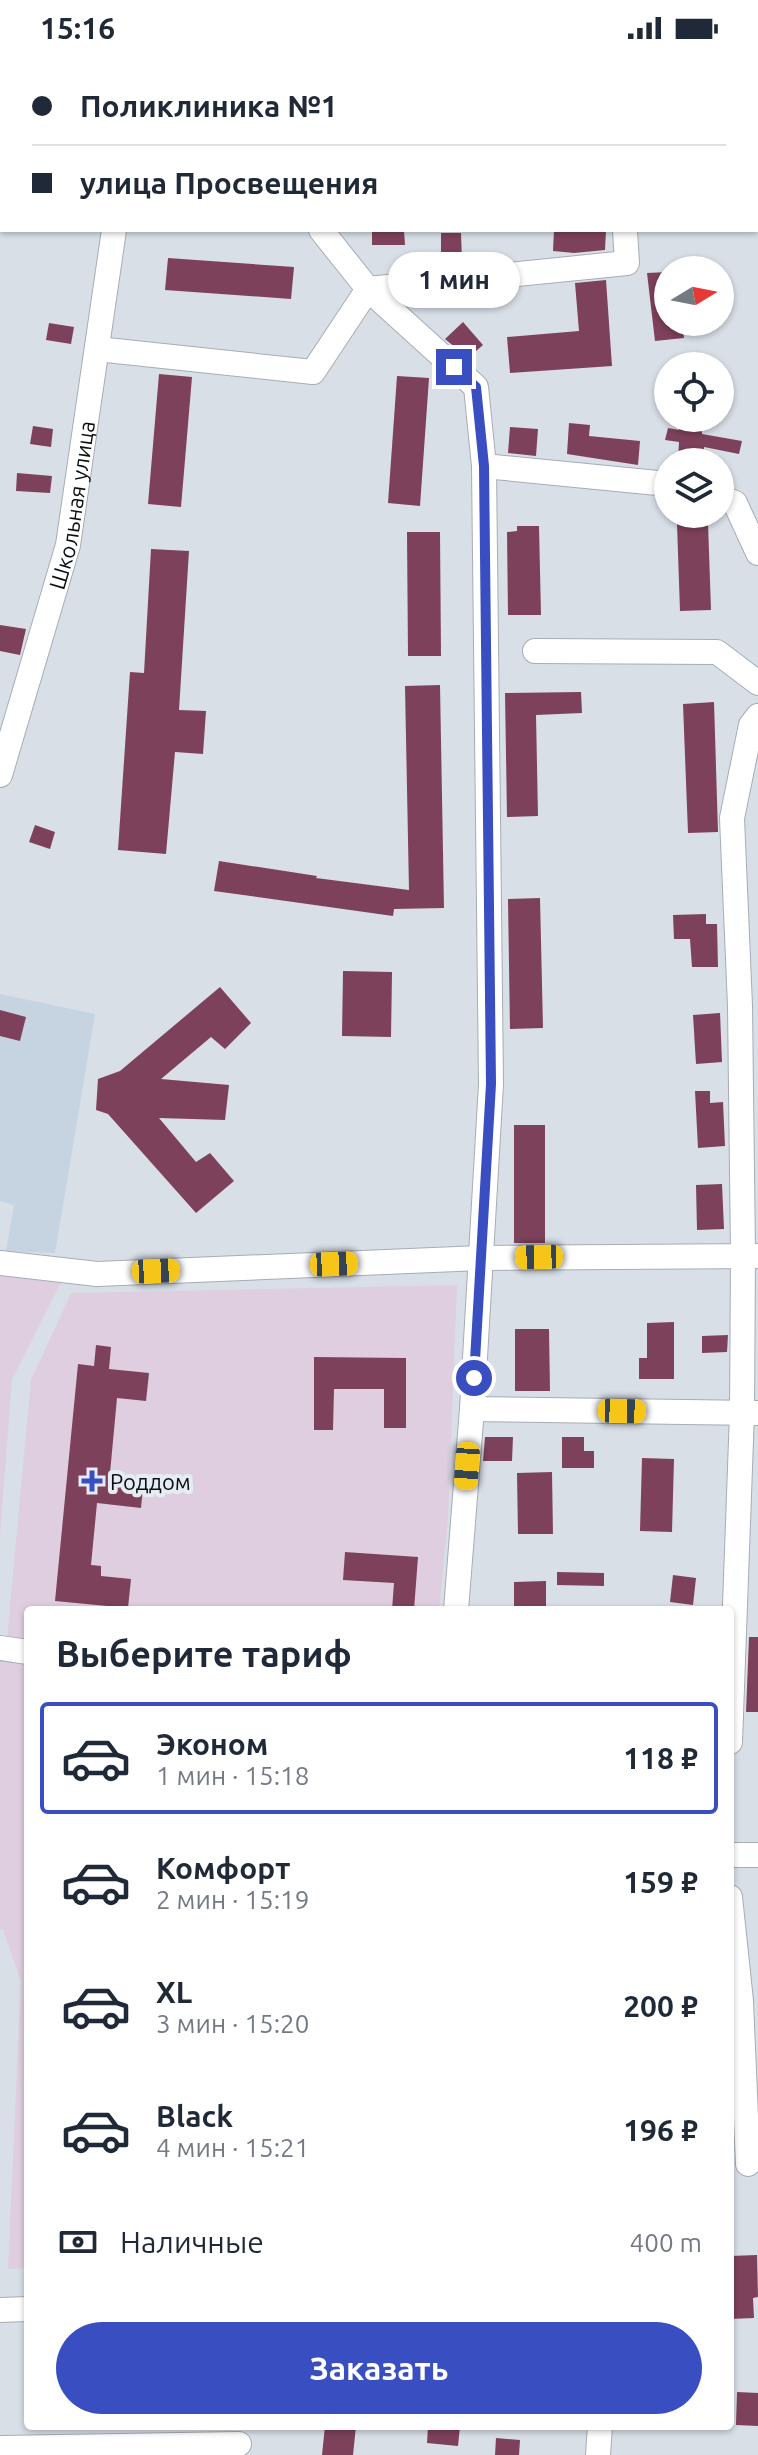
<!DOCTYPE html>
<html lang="ru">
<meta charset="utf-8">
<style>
body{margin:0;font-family:Ubuntu,sans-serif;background:#f6f6f7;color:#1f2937;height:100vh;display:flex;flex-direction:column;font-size:30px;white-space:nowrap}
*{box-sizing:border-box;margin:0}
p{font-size:26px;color:#747a83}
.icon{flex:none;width:44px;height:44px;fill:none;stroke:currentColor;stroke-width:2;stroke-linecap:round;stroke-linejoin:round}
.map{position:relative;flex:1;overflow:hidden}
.side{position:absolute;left:24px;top:1550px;width:710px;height:824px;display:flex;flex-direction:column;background:#fff;border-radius:8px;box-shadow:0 2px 6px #0004}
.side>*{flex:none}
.top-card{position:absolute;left:0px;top:0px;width:758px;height:176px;box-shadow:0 2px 6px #0004;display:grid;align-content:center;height:176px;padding:0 32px;background:#fff}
.needle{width:52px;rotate:80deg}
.controls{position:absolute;left:654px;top:200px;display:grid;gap:16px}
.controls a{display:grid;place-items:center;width:80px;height:80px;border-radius:50%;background:#fff;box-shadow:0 2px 6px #0004;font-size:40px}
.end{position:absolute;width:36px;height:36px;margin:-18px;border:10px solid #394fc1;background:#fff;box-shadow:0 0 0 4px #fff}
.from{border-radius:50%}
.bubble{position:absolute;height:56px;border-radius:28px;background:#fff;box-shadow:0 2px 6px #0004;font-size:26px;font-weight:700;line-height:56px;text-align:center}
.car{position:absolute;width:24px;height:48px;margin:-24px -12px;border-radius:10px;box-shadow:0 0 6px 2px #0007;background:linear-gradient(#f5c518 24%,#345 0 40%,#f5c518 0 76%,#345 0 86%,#f5c518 0)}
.top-card b{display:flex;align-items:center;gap:28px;height:76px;font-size:30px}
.top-card b+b{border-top:2px solid #e0e1e3}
.top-card i{width:20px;height:20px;background:#1f2937}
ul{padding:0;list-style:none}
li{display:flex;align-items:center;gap:24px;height:112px;margin:0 16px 12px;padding:0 16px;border:4px solid transparent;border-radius:8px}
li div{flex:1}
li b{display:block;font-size:30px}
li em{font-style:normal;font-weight:700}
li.current{border-color:#394fc1}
li>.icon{width:72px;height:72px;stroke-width:1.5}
h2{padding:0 32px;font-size:36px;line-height:96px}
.pay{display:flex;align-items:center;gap:20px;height:88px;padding:0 32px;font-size:30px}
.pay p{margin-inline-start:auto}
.button{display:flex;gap:16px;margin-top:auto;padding:16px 32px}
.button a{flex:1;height:92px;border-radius:48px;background:#394fc1;color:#fff;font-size:32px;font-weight:700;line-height:92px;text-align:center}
.status{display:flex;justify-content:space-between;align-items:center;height:56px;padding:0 40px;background:#fff;direction:ltr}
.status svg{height:22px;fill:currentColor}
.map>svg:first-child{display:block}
.built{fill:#c6d4e1}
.medical{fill:#dfcedf}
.building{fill:#7e415b}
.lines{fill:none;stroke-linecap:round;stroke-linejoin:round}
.minor-casing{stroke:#a6adb4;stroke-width:26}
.minor{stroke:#fff;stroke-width:24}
.route{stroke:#394fc1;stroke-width:10}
.poi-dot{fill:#394fc1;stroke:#e5ecf4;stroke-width:3}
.labels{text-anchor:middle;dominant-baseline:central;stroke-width:8;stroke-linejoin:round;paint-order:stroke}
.street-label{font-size:22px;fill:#0c0f11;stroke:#e5ecf4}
.poi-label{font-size:22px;fill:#0c0f11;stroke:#e5ecf4;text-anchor:start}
</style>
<div class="status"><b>15:16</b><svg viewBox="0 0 49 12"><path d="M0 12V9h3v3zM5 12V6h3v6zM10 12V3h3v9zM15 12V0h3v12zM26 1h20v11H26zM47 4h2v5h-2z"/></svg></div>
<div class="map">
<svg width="758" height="2399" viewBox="0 0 758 2399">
<rect width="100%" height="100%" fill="#d8dfe7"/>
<path class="built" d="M0,938L95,958L55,1197L6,1195L14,1149L0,1145Z"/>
<g class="medical">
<path d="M0,1219L61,1226L12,1324L0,1479Z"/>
<path d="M457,1229L448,1462L439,1554H28V2212L8,2213L21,1925L3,1874L0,1873V1582H7L31,1324L71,1237Z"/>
</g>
<g class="building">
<path d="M372,174H404L405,189H372Z"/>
<path d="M554,174H606L605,194L574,197L553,195Z"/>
<path d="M441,177H461L462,206L441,207Z"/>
<path d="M168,202L294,211L291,243L165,234Z"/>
<path d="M668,216V266H682L684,282L655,285L647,217Z"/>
<path d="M606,224L612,310L510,317L507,281L579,275L575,227Z"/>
<path d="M463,266L483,289L468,302L445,283Z"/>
<path d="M49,267L74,271L71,288L46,284Z"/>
<path d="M159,318L192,321L181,451L148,448Z"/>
<path d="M397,320L429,322L420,450L388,447Z"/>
<path d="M679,362H701L702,378L742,385L739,398L704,391L703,406H678L679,386L665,384L668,372L679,374Z"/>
<path d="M569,367L590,369L589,380L640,385L638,409L567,398Z"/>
<path d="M33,370L53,373L51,391L30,388Z"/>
<path d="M510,371L538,373L536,400L508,397Z"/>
<path d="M17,417L52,420L50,437L16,435Z"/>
<path d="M708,467L711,554L680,555L677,468Z"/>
<path d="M517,470H539L541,559H508L507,476L517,475Z"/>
<path d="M407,476H440L441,600H408Z"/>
<path d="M151,493L189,495L179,654L206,655L203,698L175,696L166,798L118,794L130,616L144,617Z"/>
<path d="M0,569L26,573L20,599L0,595Z"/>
<path d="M440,629L444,852L394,853L393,860L214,835L219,805L317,820L316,822L409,834L405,630Z"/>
<path d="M581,636L582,657L536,659L538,760L507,761L505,637Z"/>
<path d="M714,646L718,776L688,777L683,648Z"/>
<path d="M35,769L55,776L50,793L29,786Z"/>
<path d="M540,842L543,972L510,973L508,843Z"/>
<path d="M706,858V868H717L718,911H692L690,883H674L673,859Z"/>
<path d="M343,915L392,916L391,981L342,980Z"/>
<path d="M220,931L251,967L225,993L211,981L161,1023L229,1029L225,1064L159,1062L196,1106L210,1097L234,1125L196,1157L108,1058L96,1054L98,1023L120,1015Z"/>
<path d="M0,954L26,961L20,985L0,980Z"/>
<path d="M720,957L722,1006L696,1008L693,959Z"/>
<path d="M695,1035H710V1047L723,1046L725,1090L698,1092Z"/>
<rect x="514" y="1069" width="31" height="118"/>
<path d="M722,1128L724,1173L697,1174L696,1129Z"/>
<path d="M674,1266V1323H639V1302H647V1267Z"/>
<path d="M515,1273H549L550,1335H515Z"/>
<path d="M728,1279L727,1296L702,1297V1280Z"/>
<path d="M96,1289L111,1291L109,1313L149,1317L146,1345L117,1342L110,1417L144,1421L141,1452L97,1447L91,1509L101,1510V1520L131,1523L128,1552L55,1545L78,1308L94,1310Z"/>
<path d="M314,1301L406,1302V1372H384V1333H334L333,1374H314Z"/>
<path d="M485,1381H513L512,1405H483Z"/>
<path d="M562,1381H584V1395H594V1412H562Z"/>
<path d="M642,1402L674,1403L672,1476L640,1475Z"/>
<path d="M552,1416L553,1478H518L517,1417Z"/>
<path d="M345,1496L418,1501L414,1554H392L394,1527L343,1524Z"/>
<path d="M557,1516L604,1517V1530L557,1529Z"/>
<path d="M673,1519L696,1522L693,1549L670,1546Z"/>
<path d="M546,1525V1554H514V1526Z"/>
<path d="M749,1581H758V1656H746Z"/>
<path d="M757,2199L758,2241L753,2242L754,2262L730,2263V2200Z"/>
<path d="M737,2336L758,2337V2370L736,2369Z"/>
<path d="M325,2370H356L353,2399H322Z"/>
<path d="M428,2370H460L458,2390L427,2387Z"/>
<path d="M496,2382L520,2384L519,2399H495Z"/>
</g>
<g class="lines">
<g class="minor-casing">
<g id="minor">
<path d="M180,0L181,2"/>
<path d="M154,2L157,0"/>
<path d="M756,105L758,104"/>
<path d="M321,174L368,233L476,331L484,410L491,1028L472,1353L456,1554"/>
<path d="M97,293L313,316L368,233L627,207L625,174"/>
<path d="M484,410L668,428"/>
<path d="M720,441L735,447L758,497"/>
<path d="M535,595L717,596L758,627"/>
<path id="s1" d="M0,719L68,489L114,174"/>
<path d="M0,1207L97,1218L481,1202L758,1200"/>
<path d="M472,1353L756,1357"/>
<path d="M0,1592L28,1596"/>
<path d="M730,1686L742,1357L743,1199L740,950L732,762L751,669L758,660"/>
<path d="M730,1799H758"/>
<path d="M730,1841L741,1945L748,2108"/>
<path d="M0,2254L28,2253"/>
<path d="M0,2392L239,2388"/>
<path d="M598,2399L600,2370"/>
</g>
</g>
<use href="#minor" class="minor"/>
</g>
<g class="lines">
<path class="route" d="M454,311L476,331L484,410L491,1028L474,1322"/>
</g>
<path class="poi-dot" d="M88 1413h8v8h8v8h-8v8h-8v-8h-8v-8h8z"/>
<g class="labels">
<g class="street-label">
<text stroke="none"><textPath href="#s1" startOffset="280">Школьная улица</textPath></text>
</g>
<g class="poi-label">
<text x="110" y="1425">Роддом</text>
</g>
</g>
</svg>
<div class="controls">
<a><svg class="needle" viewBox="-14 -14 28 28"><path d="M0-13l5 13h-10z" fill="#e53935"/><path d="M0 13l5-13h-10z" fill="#747a83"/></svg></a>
<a><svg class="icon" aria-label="locate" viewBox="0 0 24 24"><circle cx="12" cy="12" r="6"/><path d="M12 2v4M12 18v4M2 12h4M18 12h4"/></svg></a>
<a><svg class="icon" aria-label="layers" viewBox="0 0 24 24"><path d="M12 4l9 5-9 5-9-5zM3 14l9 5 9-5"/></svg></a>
</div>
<i class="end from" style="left:474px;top:1322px"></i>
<i class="end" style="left:454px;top:311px"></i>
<div class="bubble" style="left:388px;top:196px;width:132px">1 мин</div>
<i class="car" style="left:539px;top:1201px;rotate:269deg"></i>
<i class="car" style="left:334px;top:1208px;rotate:88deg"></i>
<i class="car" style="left:156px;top:1215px;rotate:88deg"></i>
<i class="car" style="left:622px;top:1355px;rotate:91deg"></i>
<i class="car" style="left:467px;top:1410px;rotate:184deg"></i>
<div class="top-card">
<b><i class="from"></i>Поликлиника №1</b>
<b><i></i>улица Просвещения</b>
</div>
<section class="side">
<h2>Выберите тариф</h2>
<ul>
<li class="current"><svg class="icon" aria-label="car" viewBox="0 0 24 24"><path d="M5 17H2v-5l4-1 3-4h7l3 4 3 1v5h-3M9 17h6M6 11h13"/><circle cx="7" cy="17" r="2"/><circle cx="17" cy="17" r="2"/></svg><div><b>Эконом</b><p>1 мин · 15:18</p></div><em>118 ₽</em></li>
<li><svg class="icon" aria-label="car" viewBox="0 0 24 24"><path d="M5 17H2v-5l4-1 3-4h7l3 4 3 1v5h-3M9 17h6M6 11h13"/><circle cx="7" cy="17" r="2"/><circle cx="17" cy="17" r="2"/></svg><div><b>Комфорт</b><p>2 мин · 15:19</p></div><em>159 ₽</em></li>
<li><svg class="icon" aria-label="car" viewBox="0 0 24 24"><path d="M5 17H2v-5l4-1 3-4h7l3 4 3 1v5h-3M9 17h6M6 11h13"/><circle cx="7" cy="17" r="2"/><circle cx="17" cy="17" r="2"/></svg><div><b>XL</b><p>3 мин · 15:20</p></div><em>200 ₽</em></li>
<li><svg class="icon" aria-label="car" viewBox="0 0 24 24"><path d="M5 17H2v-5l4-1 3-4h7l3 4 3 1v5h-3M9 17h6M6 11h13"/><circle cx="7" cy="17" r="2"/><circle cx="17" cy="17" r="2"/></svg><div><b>Black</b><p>4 мин · 15:21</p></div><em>196 ₽</em></li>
</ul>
<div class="pay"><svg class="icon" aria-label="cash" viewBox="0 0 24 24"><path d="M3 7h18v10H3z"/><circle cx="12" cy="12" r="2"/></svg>Наличные<p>400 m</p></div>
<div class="button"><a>Заказать</a></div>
</section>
</div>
